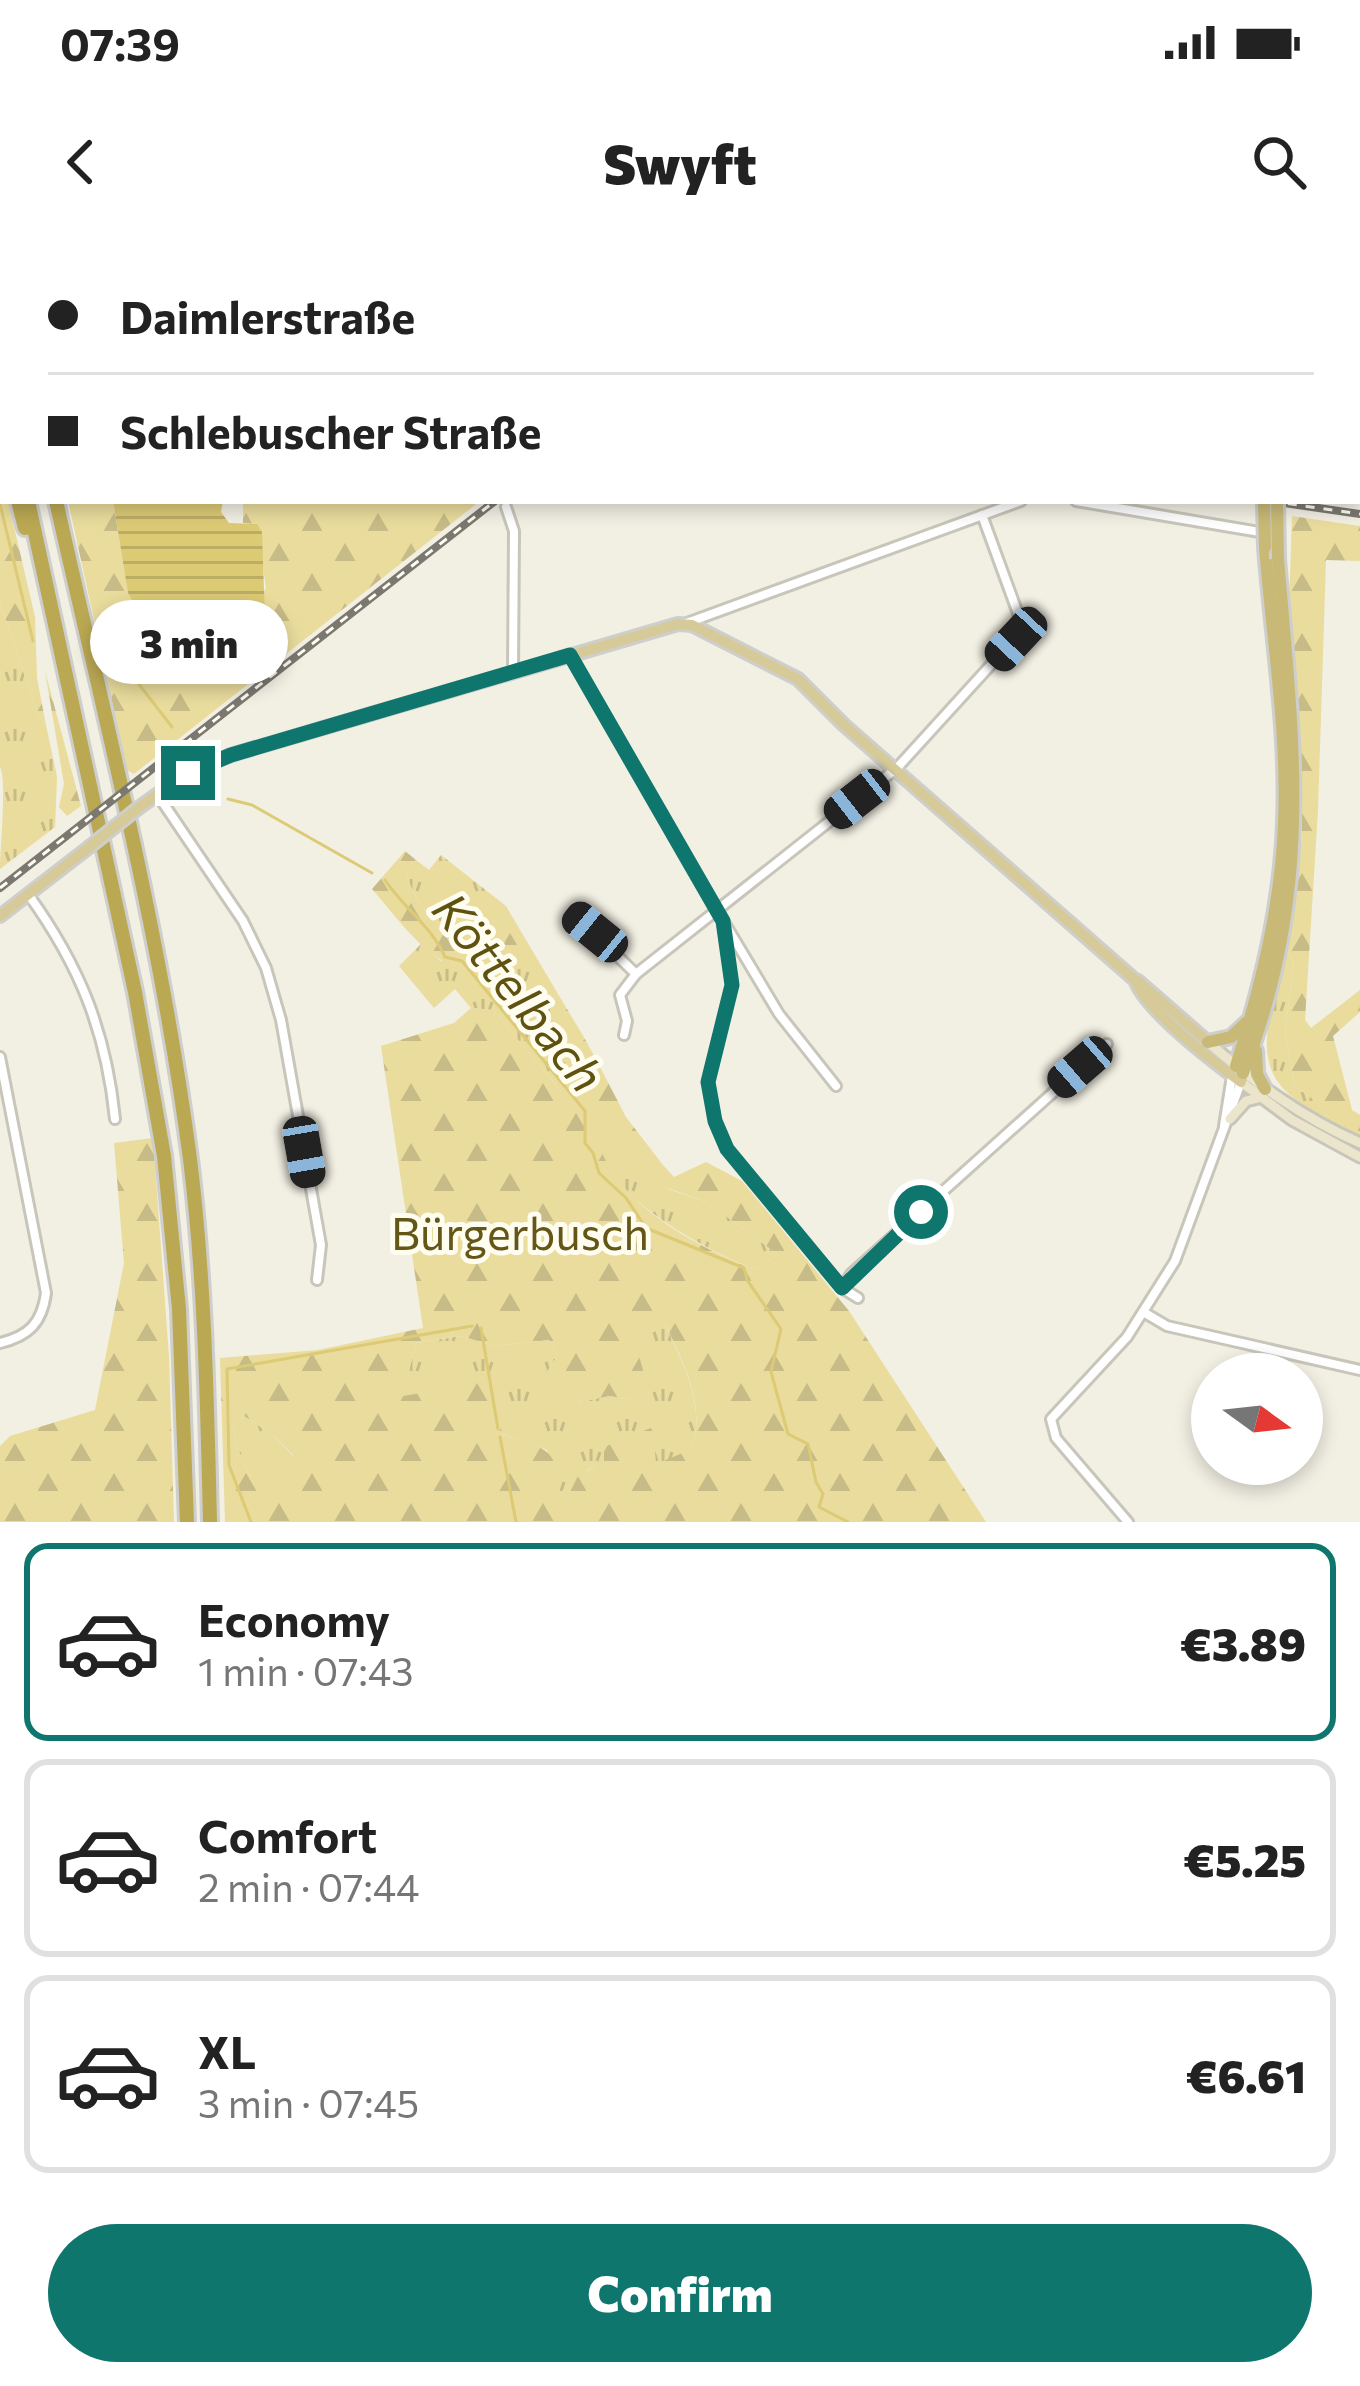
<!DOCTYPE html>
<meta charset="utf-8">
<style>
body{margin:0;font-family:Commissioner,sans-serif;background:#f2f2f2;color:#222;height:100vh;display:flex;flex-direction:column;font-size:45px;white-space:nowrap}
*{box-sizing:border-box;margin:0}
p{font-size:39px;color:#767676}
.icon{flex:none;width:66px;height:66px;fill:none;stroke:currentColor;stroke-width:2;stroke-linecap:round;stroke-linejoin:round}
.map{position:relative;height:1282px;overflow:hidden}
.details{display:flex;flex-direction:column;background:#fff;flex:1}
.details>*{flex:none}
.hud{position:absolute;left:0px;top:0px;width:1362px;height:264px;box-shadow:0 6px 18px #0003;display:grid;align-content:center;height:264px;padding:0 48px;background:#fff}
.needle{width:78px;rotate:105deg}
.tools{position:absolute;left:1191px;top:1113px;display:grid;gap:24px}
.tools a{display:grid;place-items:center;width:132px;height:132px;border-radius:50%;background:#fff;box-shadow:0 6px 18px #0003;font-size:60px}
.end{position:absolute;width:54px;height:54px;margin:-27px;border:15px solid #0f766e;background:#fff;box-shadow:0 0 0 6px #fff}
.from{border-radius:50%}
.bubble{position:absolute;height:84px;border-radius:42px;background:#fff;box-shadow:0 6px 18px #0003;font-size:39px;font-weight:800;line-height:84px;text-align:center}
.car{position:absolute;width:36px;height:72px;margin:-36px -18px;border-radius:15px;box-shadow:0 0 9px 3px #0007;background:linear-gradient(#222 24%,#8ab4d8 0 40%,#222 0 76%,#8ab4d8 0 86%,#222 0)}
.hud b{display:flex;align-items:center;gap:42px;height:114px;font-size:45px}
.hud b+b{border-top:3px solid #e0e0e0}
.hud i{width:30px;height:30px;background:#222}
ul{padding:21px 0 0;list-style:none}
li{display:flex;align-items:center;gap:36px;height:198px;margin:0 24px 18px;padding:0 24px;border:6px solid #e0e0e0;border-radius:24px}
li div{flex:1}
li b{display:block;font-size:45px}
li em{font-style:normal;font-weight:800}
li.current{border-color:#0f766e}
li>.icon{width:108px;height:108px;stroke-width:1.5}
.cta{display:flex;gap:24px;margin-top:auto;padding:24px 48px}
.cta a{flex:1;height:138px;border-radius:72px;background:#0f766e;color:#fff;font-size:48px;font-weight:800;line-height:138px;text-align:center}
.status{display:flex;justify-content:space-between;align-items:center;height:84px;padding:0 60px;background:#fff;direction:ltr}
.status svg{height:33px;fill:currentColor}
header{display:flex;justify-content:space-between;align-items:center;height:156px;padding:0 48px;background:#fff;font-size:54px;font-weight:800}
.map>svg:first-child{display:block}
.grass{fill:url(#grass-tufts)}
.forest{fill:url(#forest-firs);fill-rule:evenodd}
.water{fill:url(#water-rules)}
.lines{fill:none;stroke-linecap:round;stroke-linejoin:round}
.stream{stroke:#dcca75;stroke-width:3}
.minor-casing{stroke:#c8c6ba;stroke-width:14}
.secondary-casing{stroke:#c8c6ba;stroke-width:15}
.primary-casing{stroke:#cececd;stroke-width:16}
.trunk-casing{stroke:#cececd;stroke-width:18}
.motorway-casing{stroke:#cececd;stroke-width:20}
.minor{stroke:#fff;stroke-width:8}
.secondary{stroke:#eae5cb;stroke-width:9}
.primary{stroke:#d6cb98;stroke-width:10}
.trunk{stroke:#c8ba76;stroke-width:12}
.motorway{stroke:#baa853;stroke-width:14}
.rail-casing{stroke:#7a7870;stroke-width:8}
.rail{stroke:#fffcf0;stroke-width:3;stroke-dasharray:9;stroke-linecap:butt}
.primary-bridge-casing{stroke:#cececd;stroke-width:16;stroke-linecap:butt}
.trunk-bridge-casing{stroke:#cececd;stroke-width:18;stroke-linecap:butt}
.primary-bridge{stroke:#d6cb98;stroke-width:10}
.trunk-bridge{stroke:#c8ba76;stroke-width:12}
.route{stroke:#0f766e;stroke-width:15}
.labels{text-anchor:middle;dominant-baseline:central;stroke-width:10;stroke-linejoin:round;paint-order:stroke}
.park-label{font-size:45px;fill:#635616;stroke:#fffcf0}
.water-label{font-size:48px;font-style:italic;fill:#5f5211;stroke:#fffcf0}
</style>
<div class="status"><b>07:39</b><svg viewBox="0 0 49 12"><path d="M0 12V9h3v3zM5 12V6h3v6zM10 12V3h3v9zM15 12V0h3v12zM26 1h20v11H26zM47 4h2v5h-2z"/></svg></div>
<header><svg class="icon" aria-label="back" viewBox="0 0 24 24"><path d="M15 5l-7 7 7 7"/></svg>Swyft<svg class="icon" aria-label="search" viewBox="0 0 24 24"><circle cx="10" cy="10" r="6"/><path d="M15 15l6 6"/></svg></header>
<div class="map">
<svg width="1360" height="1282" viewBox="0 0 1360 1282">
<defs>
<pattern id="grass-tufts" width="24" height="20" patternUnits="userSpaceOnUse" patternTransform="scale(3)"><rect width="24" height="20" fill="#e9dc9d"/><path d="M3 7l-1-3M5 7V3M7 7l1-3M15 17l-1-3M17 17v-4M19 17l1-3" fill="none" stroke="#c7bc87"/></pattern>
<pattern id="forest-firs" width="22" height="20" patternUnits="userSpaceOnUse" patternTransform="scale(3)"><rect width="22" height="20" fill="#e9dc9d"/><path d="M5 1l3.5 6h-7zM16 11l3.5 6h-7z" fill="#c7bc87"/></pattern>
<pattern id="water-rules" width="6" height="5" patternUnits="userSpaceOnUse" patternTransform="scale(3)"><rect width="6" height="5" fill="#dcca75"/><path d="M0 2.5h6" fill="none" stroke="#bcad65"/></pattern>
</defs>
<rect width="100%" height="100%" fill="#f2efe3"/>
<g class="grass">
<path d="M0,363L38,475L46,485L57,537L55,587L0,629C0,608 7,539 0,527Z"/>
<path d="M441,615L506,666L481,697L462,702C440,689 405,654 407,627L416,620L429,630Z"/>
<path d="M421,704L441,721L505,705H529L558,754L547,764L556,774L564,808L585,799L601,829L562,852L493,770L471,768L455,749L434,768L399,726Z"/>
<path d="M1288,711L1294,723L1285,792L1295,846L1317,862L1332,882C1314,870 1290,860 1278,842C1252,805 1278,750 1288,711Z"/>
<path d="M592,879L656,933L663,925L674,937L668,949L707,962L777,1014L755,1030C700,1006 622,966 597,908C594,900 594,887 592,879Z"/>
<path d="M665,1084C683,1124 706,1164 692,1209C681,1214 667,1222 655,1224C617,1231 594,1207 570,1253L559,1251L547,1210L402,1157L416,1103L461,1096L495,1106L549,1100L558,1115L543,1139L578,1162L610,1156L635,1161L637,1111L652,1085Z"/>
<path d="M244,1176L273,1195L293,1216L295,1230L279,1237H250L236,1205L233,1187Z"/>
</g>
<g class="forest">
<path d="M0,225L3,261H8L35,377L37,438L46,485L38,475L0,363Z"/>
<path d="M68,261H113L128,353L190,424L215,409L230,407L266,348L257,284L243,283V263L480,261L134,534L127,530Z"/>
<path d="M1292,276L1360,286V321L1326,320L1318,570L1305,780L1311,788L1360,750V772L1333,796L1352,870L1360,875V897L1332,882L1317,862L1295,846L1285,792L1294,723L1288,711L1302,596L1300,500L1289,368Z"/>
<path d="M45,431L81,566L67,576L59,567L64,544Z"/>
<path d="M405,611L416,620L407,627C405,654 440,689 462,702L481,697L506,666L529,705H505L488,712L482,732C433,732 403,684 372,649Z"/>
<path d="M558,754L585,799L564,808L546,802L533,790L544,778L556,774L547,764Z"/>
<path d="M471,768L493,770L561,851L601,829L626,877L663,925L656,934L593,880C602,958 690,1003 755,1030L777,1014L707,962L667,948L674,937L706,922L742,941L849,1071L986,1282H225L220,1118L318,1110L423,1088L381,806L454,783ZM665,1084C684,1123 706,1165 692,1209L656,1224L653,1187L604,1207V1221L578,1236L570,1252L559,1251C562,1207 537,1206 502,1194L495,1140L403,1156L416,1103L461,1096L495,1106L549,1100L558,1115L542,1139L578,1162L610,1156L635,1161C651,1147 643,1129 637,1111L653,1101V1086ZM244,1176L273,1195L293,1215L294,1230L279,1237H250L236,1205L233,1187Z"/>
<path d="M153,898L169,1117L174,1282H0V1206L10,1196L95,1170L124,1023L114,903Z"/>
</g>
<g class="water">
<path d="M511,0H717L514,3Z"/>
<path d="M113,261H223L221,272L229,283L257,284L262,292L265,379L230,407L215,409L190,424L163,413L128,353Z"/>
</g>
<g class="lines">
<g class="stream">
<path d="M0,264L33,401"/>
<path d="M102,404L111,408L172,487"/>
<path d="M228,559L252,565L372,633"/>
<path d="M385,640C402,666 433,688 445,717L462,721L585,871V903L593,913L599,933L626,958L646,988L744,1028L747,1040L781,1089L771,1132L788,1194L808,1204L816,1242L823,1254L819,1267L848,1282"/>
<path d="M481,1088L498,1189"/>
<path d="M500,1197L516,1282"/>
<path d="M251,1282L229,1225L227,1129L472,1086"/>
</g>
<g class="minor-casing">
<g id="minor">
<path d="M128,0L137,3"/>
<path d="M301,0L309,3"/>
<path d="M47,3V0"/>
<path d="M1321,3L1322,0"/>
<path d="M1359,23H1360"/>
<path d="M1076,261L1272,294"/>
<path d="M506,267L514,291L513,432"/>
<path d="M684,384L1021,261"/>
<path d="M570,415L723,681L732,745L708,842L715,881L727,909L842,1048L858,1058"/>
<path d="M157,554L243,681L266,728L281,780L321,1005L317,1040"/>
<path d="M28,654C80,726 106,791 115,879"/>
<path d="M576,676L636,734L897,528L1019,394L1020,379L982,275"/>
<path d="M724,682L779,774L836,846"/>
<path d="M624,795L627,781L620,755L636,734"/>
<path d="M0,817L46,1053C42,1083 29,1096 0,1103"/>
<path d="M1224,886L1232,836"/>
<path d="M842,1048L851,1034L1107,804"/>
<path d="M1145,1073L1167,1086L1360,1130"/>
<path d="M1128,1282L1056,1198L1051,1179L1127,1097L1175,1021L1241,842"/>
</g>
</g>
<g class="secondary-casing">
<g id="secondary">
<path d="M1208,802C1255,843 1303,878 1360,903"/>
<path d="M1241,842L1292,880L1360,917"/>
<path d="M1230,879L1246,861L1258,858"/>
</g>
</g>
<g class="primary-casing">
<g id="primary">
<path d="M137,569L187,533L231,515L678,384L692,385L798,439L844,485L1135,740C1146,770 1214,822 1241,842L1243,833"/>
<path d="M0,676L88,608"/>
<path d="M1138,741L1208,802"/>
</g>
</g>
<g class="trunk-casing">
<g id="trunk">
<path d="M1295,3L1296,0"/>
<path d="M1307,3L1308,0"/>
<path d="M1208,802L1231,797L1247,782"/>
<path d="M1256,811L1257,834L1265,849"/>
<path d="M1236,826C1261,746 1281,667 1284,583C1288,492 1272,398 1265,307"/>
<path d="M1243,833C1314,653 1294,506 1278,319"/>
</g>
</g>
<g class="motorway-casing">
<g id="motorway">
<path d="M3,0L4,3"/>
<path d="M0,35L3,48"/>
<path d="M0,134L3,147"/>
<path d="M0,192L3,203"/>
<path d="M18,261L25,288"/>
<path d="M28,261L135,752L164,916L179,1069L187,1282"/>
<path d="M56,261C105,479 161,697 190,919C205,1040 207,1161 210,1282"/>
</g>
</g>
<use href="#minor" class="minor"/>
<use href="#secondary" class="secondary"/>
<use href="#primary" class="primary"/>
<use href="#trunk" class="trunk"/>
<use href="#motorway" class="motorway"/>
<g class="rail-casing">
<g id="rail">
<path d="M1334,0L1346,3"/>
<path d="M923,3L935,0"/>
<path d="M1359,180H1360"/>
<path d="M1270,261L1360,274"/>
<path d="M0,648L495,261"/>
</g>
</g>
<use href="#rail" class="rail"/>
<g class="primary-bridge-casing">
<path id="primary-bridge" d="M88,608L137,569"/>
</g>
<g class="trunk-bridge-casing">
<g id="trunk-bridge">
<path d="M1264,261L1265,307"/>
<path d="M1277,261L1278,319"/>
</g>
</g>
<use href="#primary-bridge" class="primary-bridge"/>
<use href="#trunk-bridge" class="trunk-bridge"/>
</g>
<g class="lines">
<path class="route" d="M188,533L231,515L570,415L723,681L732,745L708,842L715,881L727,909L842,1048L921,972"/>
</g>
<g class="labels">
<g class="park-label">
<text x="520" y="991">Bürgerbusch</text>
</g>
<g class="water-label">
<text transform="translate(520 751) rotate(51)">Köttelbach</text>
</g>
</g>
</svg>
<div class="tools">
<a><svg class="needle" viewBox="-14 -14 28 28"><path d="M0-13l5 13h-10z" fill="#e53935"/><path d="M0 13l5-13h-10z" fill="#767676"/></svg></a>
</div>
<i class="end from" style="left:921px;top:972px"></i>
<i class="end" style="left:188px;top:533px"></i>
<div class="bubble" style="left:90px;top:360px;width:198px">3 min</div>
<i class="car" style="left:1016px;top:399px;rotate:223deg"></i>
<i class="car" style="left:857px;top:559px;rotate:232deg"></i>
<i class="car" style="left:595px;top:692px;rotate:309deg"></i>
<i class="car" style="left:1080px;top:827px;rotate:229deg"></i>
<i class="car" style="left:304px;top:912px;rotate:170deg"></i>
<div class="hud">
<b><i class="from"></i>Daimlerstraße</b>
<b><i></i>Schlebuscher Straße</b>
</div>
</div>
<section class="details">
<ul>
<li class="current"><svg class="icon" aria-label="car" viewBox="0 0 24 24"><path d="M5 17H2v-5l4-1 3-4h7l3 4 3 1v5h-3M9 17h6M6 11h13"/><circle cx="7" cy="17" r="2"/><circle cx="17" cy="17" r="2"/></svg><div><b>Economy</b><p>1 min · 07:43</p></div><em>€3.89</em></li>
<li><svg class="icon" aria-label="car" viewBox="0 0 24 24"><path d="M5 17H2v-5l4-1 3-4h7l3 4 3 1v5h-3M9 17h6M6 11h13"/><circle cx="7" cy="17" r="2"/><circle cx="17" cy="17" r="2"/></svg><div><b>Comfort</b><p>2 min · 07:44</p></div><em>€5.25</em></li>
<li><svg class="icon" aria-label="car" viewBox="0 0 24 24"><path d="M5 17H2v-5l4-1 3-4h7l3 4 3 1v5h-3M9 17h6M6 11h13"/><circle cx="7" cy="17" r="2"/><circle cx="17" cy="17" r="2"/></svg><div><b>XL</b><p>3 min · 07:45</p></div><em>€6.61</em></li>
</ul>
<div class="cta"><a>Confirm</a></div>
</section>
